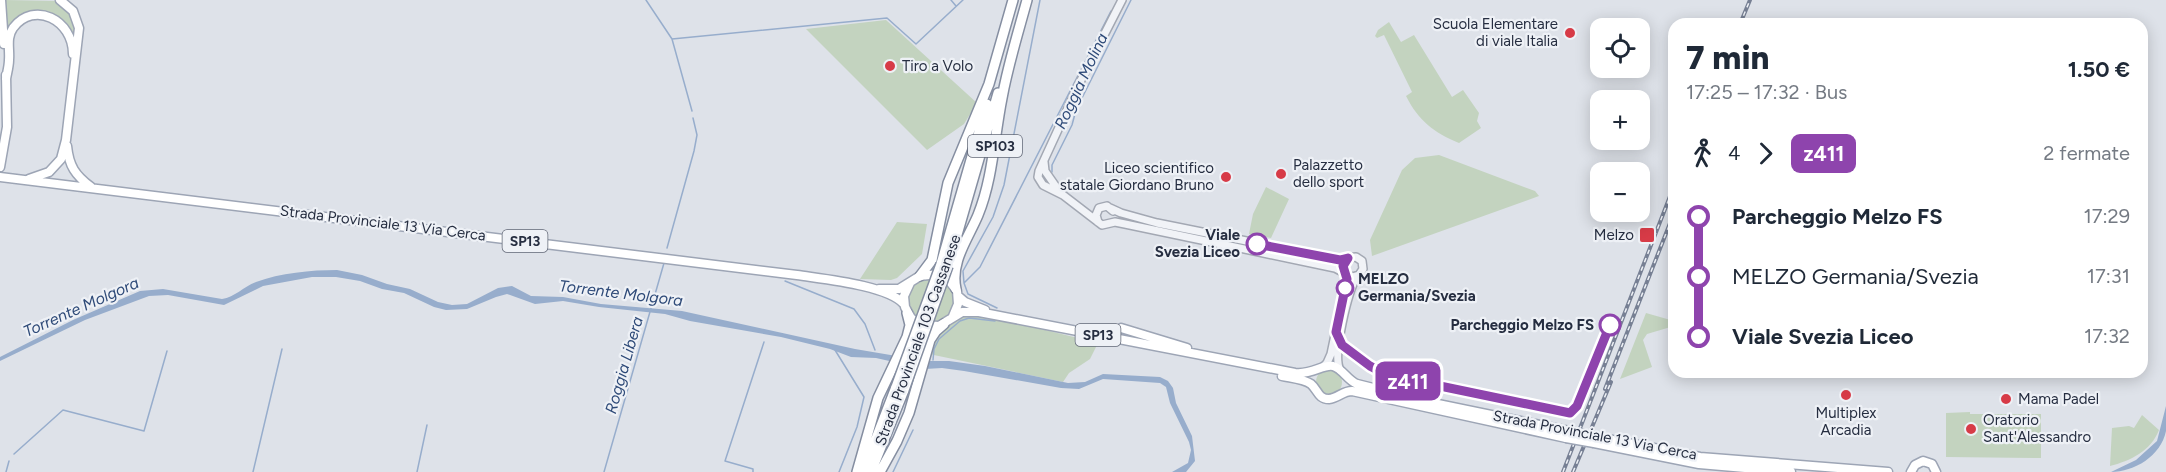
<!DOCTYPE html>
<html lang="it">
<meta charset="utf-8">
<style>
body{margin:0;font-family:Figtree,sans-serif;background:#f2f2f3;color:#1f2937;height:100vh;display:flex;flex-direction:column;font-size:22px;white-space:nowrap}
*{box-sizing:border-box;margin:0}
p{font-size:20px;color:#747a83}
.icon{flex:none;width:33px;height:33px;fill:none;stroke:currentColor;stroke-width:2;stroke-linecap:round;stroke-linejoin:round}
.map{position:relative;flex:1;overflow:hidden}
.side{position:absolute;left:1668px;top:18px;width:480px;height:360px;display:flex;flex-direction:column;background:#fff;border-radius:18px;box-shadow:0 3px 15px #0003}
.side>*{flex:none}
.badge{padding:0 12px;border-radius:9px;font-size:21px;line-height:39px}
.buttons{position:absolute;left:1590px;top:18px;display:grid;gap:12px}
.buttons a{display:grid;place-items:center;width:60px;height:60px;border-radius:12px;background:#fff;box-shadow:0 3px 15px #0003;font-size:30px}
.map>.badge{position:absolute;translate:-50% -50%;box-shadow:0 0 0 3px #fff}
.legs{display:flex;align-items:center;gap:9px;height:66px;padding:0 18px;font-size:20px}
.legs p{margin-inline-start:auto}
.summary{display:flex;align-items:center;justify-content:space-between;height:102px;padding:0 18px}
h1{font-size:33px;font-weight:800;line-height:45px}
ul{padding:0 18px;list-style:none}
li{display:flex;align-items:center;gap:21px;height:60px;font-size:22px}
li i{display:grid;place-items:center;width:9px;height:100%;margin:0 8px;background:currentColor}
li i::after{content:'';width:15px;height:15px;margin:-8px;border:4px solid;border-radius:50%;background:#fff}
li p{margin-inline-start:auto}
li:first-child i{background:linear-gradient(#0000 50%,currentColor 0)}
li:last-child i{background:linear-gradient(currentColor 50%,#0000 0)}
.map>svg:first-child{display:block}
.green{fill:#c3d3bf}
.water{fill:#97adcc}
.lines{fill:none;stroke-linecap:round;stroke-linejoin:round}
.stream{stroke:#97adcc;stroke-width:1.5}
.minor-casing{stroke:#a3a8b3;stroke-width:10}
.major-casing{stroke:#9da5b5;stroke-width:11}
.highway-casing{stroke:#858ea1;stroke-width:12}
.minor{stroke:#f1f3f7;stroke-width:7}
.major{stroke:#fff;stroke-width:8}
.highway{stroke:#fff;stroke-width:9}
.rail-casing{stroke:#778094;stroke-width:4}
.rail{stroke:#eef1f6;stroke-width:1.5;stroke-dasharray:4.5;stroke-linecap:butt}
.major-bridge-casing{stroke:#9da5b5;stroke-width:11;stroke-linecap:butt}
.highway-bridge-casing{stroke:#858ea1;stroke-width:12;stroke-linecap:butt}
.major-bridge{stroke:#fff;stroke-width:8}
.highway-bridge{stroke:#fff;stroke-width:9}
.line-1-casing{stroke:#fff;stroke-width:14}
.line-1{stroke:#8e44ad;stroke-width:9}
.poi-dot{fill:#d73b47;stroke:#eef1f6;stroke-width:2}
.stop-1-dot{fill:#fff;stroke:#8e44ad;stroke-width:3}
.labels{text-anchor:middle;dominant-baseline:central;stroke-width:4.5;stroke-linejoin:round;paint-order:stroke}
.shield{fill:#eef1f6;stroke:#626877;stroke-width:1.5}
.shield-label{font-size:14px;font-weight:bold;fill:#262e41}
.poi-label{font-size:15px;fill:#262e41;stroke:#eef1f6;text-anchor:start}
.street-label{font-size:15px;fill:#262e41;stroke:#eef1f6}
.stop-label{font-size:15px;font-weight:bold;fill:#262e41;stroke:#eef1f6;text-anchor:end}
.water-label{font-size:16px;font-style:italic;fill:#2e4a78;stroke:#eef1f6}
</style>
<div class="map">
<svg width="2166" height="472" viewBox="0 0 2166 472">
<rect width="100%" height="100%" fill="#dee2e9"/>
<path class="green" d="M5 0 59 1 74 17 76 44C70 30 57 6 37 12 27 16 16 25 7 31Z
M886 20 977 103 964 124 927 150 806 29Z
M1389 22 1401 42 1414 35 1452 97 1463 90 1479 113 1477 121 1481 128 1459 143C1434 133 1418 120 1406 96L1412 92 1384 35 1377 38 1375 36 1378 30Z
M1439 155 1535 191 1539 196 1372 256 1370 240 1402 170 1415 158Z
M1266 187 1289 199 1271 238 1249 234 1253 214Z
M897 222 927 224 922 254 897 278 891 280 860 279Z
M908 300a23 23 0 1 1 46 0a23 23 0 1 1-46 0Z
M1646 313 1674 321V326L1647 334 1643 340 1652 367 1620 379Z
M964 315 988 316 1098 343 1090 359 1069 373 1063 382 929 354C936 336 947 324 964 315Z
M1316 382a13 13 0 1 1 26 0a13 13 0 1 1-26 0Z
M1970 412V414H2041V458L1946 457V413Z
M2142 415 2159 430C2151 451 2130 461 2110 466L2112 428 2129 426 2134 428Z"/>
<path class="water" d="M337 270 362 275 387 284 410 289 438 302 452 305 467 304 498 288 512 286 531 296 563 297 601 304 682 311 855 349 926 361H949L985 366 1068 383 1085 382 1103 374 1160 377 1168 381 1173 388 1176 403 1192 436 1195 461 1186 472H1172L1188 463 1191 450 1189 442 1170 403 1166 387 1160 383 1103 379 1079 389 1061 388 964 371 942 368 925 369 876 358 851 357 830 349 781 337 690 321 665 314 599 307 563 301 535 304 507 294 496 297 467 309 446 310 434 307 404 293 382 289 360 281 336 277H312L263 286 224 305 168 295 149 296 85 320 0 361V357L73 320 140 291 163 289 222 299C235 297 243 287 256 282 280 273 311 270 337 270Z
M2166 406C2166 414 2166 423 2166 431 2161 456 2134 472 2111 472L2136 460 2157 441Z"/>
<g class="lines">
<path class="stream" d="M646 0 672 39 692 111
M951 0 956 6
M672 39 887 18 916 44 963 0
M1052 172V165L1072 125 1076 110 1131 0
M667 248 694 151 697 135 693 118
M785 281 854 309 865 324 875 350
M964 283 963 271 993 217 1004 185 1040 0
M997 308 968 294 964 283 980 267 1111 11
M835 350 864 397 857 427 839 472
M933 360 934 349 939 339 960 321 969 318 995 321
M14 454 63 410 144 431 167 351
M6 472 9 461
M253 472 282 349
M417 472 427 425
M604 472 664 263
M753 472V469L725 461 764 342
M893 472 913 430"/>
<defs>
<path id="minor" d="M1044 162 1045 171 1059 191
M1110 208 1121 213 1157 223 1336 259 1356 257 1362 261 1363 269 1359 275 1352 277 1335 268 1125 224 1115 222 1102 225 1063 195 1043 185 1038 177 1039 171 1079 84 1122 0
M1098 222 1096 215 1099 208 1107 206 1113 211
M1323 367 1327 363 1331 354 1344 292 1347 278 1343 264 1348 258
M1340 370C1332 355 1348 291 1357 276"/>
<path id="major" d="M1 0 4 44
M6 79C7 73 9 66 9 60 10 49 6 38 13 28 34 0 73 20 73 54
M67 146C69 166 75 175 91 187
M0 167 7 127 6 75
M0 177 797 275C822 279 887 285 904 304
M29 179 49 172 61 159 66 140 79 28 73 11 60 0
M910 283 904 296 905 307 911 318 921 325 939 326 962 312H979L1295 373C1312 375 1323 364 1333 366 1343 369 1347 380 1357 384L1433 403 1569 431
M879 289H899L920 276 938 274 948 279 957 291 958 304 953 316
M958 296 965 302 985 310
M1121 328 1187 348
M1282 376C1291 378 1304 379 1311 384 1318 390 1318 399 1329 399 1338 398 1343 391 1352 391L1566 438
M1597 437 1700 457 1888 472
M1594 443 1699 464 1791 472
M1911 472 1915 465 1923 461 1932 464 1936 472"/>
<path id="highway" d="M941 264 987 104
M948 266 998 93
M920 276 932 260 948 183 989 84 1013 0
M956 289C950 262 968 239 978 215 993 178 994 138 1002 98 1008 65 1018 33 1027 0
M857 472 878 398 907 337 910 325 907 313
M863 472 896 387
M871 472 904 390
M880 472 897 441 909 413 930 340 936 331 944 324"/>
</defs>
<use href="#minor" class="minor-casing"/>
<use href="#major" class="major-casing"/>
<use href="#highway" class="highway-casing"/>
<use href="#minor" class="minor"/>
<use href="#major" class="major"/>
<use href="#highway" class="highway"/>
<defs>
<path id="rail" d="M1740 24 1750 0
M1605 389 1674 213
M1563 472 1674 186
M1573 472 1611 382"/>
</defs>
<use href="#rail" class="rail-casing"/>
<use href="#rail" class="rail"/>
<defs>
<path id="major-bridge" d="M1569 431 1597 437
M1566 438 1594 443"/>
<path id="highway-bridge" d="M896 387 941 264
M904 390 948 266"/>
</defs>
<use href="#major-bridge" class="major-bridge-casing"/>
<use href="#highway-bridge" class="highway-bridge-casing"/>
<use href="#major-bridge" class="major-bridge"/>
<use href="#highway-bridge" class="highway-bridge"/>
</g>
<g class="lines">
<defs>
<path id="line-1" d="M1257 244 1340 260 1348 258 1343 266 1347 279 1336 332 1342 345 1370 366 1387 375 1570 413 1577 406 1610 325"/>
</defs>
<use href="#line-1" class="line-1-casing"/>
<use href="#line-1" class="line-1"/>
</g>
<g class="poi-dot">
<circle cx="1570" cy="33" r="6"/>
<circle cx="890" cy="66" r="6"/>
<circle cx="1281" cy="174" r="6"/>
<circle cx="1226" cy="177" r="6"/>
<rect x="1639" y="227" width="16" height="16" rx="3"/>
<circle cx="1846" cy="395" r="6"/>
<circle cx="2006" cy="399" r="6"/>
<circle cx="1971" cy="429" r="6"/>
</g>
<g class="stop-1-dot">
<circle cx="1257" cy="244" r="10"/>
<circle cx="1345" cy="288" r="8"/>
<circle cx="1610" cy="325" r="10"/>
</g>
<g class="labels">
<g class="shield">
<rect x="968" y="135" width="54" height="22" rx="4.5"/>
<rect x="502.5" y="230" width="45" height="22" rx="4.5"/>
<rect x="1075.5" y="324" width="45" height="22" rx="4.5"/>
</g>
<g class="shield-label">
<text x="995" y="146">SP103</text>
<text x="525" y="241">SP13</text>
<text x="1098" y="335">SP13</text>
</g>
<g class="poi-label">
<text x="1558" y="24" text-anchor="end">Scuola Elementare<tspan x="1558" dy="17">di viale Italia</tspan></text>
<text x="902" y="66">Tiro a Volo</text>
<text x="1293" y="165">Palazzetto<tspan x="1293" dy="17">dello sport</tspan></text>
<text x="1214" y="168" text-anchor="end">Liceo scientifico<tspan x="1214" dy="17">statale Giordano Bruno</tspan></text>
<text x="1634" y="235" text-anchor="end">Melzo</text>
<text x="2018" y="399">Mama Padel</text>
<text x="1846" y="413" text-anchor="middle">Multiplex<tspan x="1846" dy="17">Arcadia</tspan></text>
<text x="1983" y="420">Oratorio<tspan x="1983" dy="17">Sant'Alessandro</tspan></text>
</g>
<g class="street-label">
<text transform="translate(383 223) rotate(7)">Strada Provinciale 13 Via Cerca</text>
<text transform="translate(918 340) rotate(-70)">Strada Provinciale 103 Cassanese</text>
<text transform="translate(1595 435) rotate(11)">Strada Provinciale 13 Via Cerca</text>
</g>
<g class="stop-label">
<text x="1240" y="235">Viale<tspan x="1240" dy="17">Svezia Liceo</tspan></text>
<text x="1358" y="279" text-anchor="start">MELZO<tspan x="1358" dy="17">Germania/Svezia</tspan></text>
<text x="1594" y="325">Parcheggio Melzo FS</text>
</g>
<g class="water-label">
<text transform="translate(1081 81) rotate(-65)">Roggia Molina</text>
<text transform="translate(621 293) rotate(7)">Torrente Molgora</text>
<text transform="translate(81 307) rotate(-24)">Torrente Molgora</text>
<text transform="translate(624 365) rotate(-74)">Roggia Libera</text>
</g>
</g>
</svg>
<div class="buttons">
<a><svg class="icon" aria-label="locate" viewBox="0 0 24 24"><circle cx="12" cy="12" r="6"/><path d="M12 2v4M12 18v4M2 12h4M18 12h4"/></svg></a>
<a>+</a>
<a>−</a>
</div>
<b class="badge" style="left:1408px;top:381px;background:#8e44ad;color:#fff">z411</b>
<section class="side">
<div class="summary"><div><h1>7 min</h1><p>17:25 – 17:32 · Bus</p></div><b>1.50 €</b></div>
<div class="legs"><svg class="icon" aria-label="walk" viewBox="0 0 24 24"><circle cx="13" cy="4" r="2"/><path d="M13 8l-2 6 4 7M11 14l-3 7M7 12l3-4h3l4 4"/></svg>4<svg class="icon" aria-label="forward" viewBox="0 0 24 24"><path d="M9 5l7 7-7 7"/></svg><b class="badge" style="background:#8e44ad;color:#fff">z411</b><p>2 fermate</p></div>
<ul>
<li><i style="color:#8e44ad"></i><b>Parcheggio Melzo FS</b><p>17:29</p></li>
<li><i style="color:#8e44ad"></i><span>MELZO Germania/Svezia</span><p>17:31</p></li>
<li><i style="color:#8e44ad"></i><b>Viale Svezia Liceo</b><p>17:32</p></li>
</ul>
</section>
</div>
